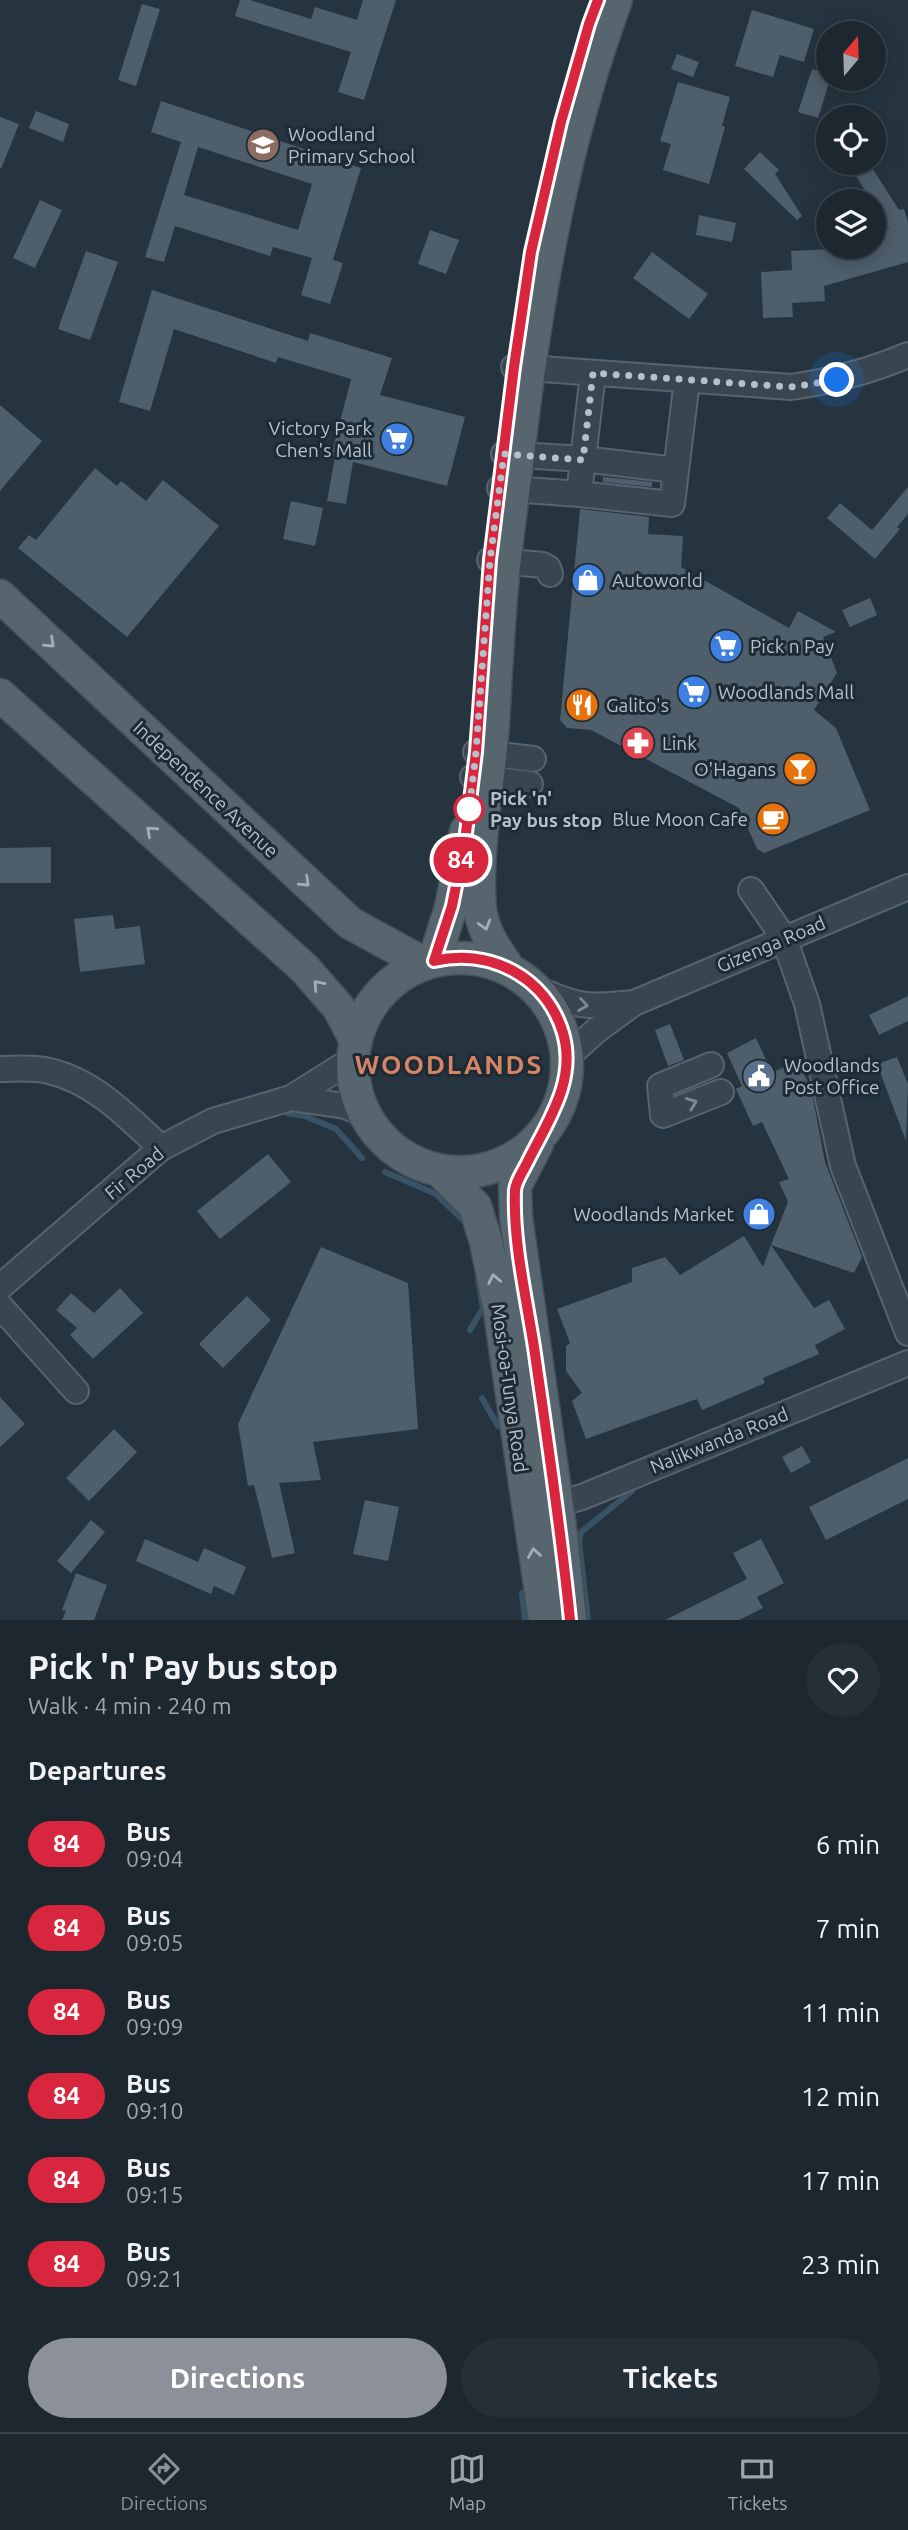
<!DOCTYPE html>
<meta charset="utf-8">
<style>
body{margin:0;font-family:Ubuntu,sans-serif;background:#252f37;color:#f1f3f6;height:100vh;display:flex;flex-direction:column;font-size:26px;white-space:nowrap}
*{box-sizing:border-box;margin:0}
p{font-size:23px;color:#a0a5aa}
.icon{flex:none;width:38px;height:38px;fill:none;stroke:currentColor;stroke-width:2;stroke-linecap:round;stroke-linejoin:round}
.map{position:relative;height:1620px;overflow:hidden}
.sheet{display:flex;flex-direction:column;background:#1c272f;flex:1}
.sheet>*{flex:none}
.badge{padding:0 14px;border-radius:23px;font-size:24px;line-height:46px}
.needle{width:46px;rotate:19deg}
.controls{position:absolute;left:816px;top:21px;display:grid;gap:14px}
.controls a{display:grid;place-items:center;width:70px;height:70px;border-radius:50%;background:#1c272f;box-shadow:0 4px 18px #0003,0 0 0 2px #3a444b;font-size:35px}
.you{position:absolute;width:35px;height:35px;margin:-18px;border:5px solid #fff;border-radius:50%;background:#1a73e8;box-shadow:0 0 0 10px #1a73e833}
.map>.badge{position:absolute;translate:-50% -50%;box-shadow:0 0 0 4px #fff}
h2{padding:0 28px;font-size:26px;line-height:63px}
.round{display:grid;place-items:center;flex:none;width:74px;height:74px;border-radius:37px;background:#252f37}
.headline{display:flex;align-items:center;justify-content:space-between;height:119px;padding:0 28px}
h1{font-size:33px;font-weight:700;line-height:52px}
.primary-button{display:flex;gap:14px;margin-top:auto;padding:14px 28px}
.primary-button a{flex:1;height:80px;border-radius:42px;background:#8c9099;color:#fff;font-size:28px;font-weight:700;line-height:80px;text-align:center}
.primary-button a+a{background:#252f37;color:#f1f3f6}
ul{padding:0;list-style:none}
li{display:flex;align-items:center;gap:21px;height:84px;padding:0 28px}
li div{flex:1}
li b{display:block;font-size:26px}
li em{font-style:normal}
li .badge{min-width:77px;font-weight:700;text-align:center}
.dock{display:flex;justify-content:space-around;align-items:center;height:98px;border-top:2px solid #3a444b;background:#1c272f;font-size:19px;color:#a0a5aa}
.dock a{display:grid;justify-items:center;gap:4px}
.dock .current{color:#8c9099}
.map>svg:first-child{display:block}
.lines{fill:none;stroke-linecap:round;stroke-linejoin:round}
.stream{stroke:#395366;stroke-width:6}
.building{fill:#4e5e6a;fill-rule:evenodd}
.minor-casing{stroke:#57636d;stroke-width:28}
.major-casing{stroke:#424f58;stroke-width:35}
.minor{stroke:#39464f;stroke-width:24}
.major{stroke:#57656f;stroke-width:32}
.oneway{stroke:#a2aeb8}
.oneway2{stroke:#7d8993}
.line-casing{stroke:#fff;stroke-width:16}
.line{stroke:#d7263d;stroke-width:10}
.walk{stroke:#b5c0ca;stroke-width:7;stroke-dasharray:0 12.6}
.stop-dot{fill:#fff;stroke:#d7263d;stroke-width:3.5}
.labels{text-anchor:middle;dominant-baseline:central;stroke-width:6;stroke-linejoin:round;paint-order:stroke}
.poi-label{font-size:19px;fill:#b5c0ca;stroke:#1e2b34;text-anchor:start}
.street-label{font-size:19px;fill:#b5c0ca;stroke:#1e2b34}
.stop-label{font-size:19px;font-weight:bold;fill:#b5c0ca;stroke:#1e2b34;text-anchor:start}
.district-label{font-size:26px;font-weight:bold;letter-spacing:2px;fill:#d58465;stroke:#1e2b34}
</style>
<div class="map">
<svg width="908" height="1620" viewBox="0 0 908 1620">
<rect width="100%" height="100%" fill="#25343f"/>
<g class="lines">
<path class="stream" d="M287 1113 305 1116 336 1129 362 1158
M385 1172 436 1194 465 1222
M470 1330 483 1308 478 1280
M482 1398 498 1426
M522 1593 525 1620
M588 1620 579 1541 581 1532 632 1491"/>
</g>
<path class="building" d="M240 0H250L311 19 315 7 357 20 363 0H396L364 100 338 92 351 52 235 16Z
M142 4 160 9 136 86 118 80Z
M752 10 814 29 804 62 780 55 773 77 735 66Z
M677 54 699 62 693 77 671 69Z
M812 69 828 74V86L818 118 798 112Z
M678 82 730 97 722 126 725 127 709 184 663 170 671 144 660 141Z
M161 101 361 168 333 260 343 263 330 304 301 295 312 258 273 247 270 256 175 226 164 262 145 257 181 142 151 132ZM198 147 312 184 298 230 184 195Z
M36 111 69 124 63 142 29 128Z
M0 117 19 124 1 169 0 168Z
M760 152 779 170 775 174 802 216 797 220 744 169Z
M848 163H869L899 210 904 209 908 222V262L824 286 825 301 792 303 793 317 763 318 761 272 792 270 791 251 873 247V233L889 229Z
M40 200 62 210 35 268 13 258Z
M699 215 736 223 732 242 696 235Z
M430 230 459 240 446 274 418 264Z
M86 251 118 262 90 340 58 329Z
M652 252 708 294 689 319 633 278Z
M152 290 308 341 310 333 392 358 380 395 465 417 447 486 353 462 346 504 327 501 335 457 331 456 351 379 278 357 276 363 174 329 150 411 119 402Z
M0 405 42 441 0 491Z
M95 468 117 486 121 481 146 501 163 480 219 526 127 637 18 548 29 535 36 540Z
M596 476 652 482V487L603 482V477Z
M908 487V514L897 527 900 529 875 559 827 518 840 503 872 530Z
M291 501 323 508 315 546 283 539Z
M580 509 649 517 648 534 683 536 681 567 789 628 798 611 836 632 823 637 837 673 814 710 836 728 870 810 764 853 757 849 739 808 591 730 567 728 560 720Z
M870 598 877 615 850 627 842 610Z
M51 847V883H0V848Z
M113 915 115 929 140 926 145 964 80 972 74 919Z
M908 996V1021L879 1035 869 1015Z
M670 1024 684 1060 668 1066 655 1030Z
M756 1038 772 1073 797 1060 811 1088 825 1162 862 1257 854 1273 771 1245 788 1202 779 1182 789 1179 762 1122 753 1126 736 1089 742 1086 727 1053Z
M897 1057 908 1084 906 1141 877 1064Z
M268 1154 291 1182 220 1239 197 1211Z
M744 1236 763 1267 771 1245 814 1308 829 1300 845 1329 815 1345 819 1354 763 1378 765 1383 702 1410 697 1399 586 1439 572 1401 582 1393 566 1371V1346L570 1343 557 1309 632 1282V1268L665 1257 680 1275Z
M321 1247 408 1283 418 1429 313 1442 321 1480 279 1483 295 1553 272 1558 254 1485 248 1486 238 1424Z
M120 1288 143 1313 93 1359 70 1335 77 1328 56 1310 71 1293 94 1313Z
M247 1296 271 1320 223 1368 199 1344Z
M0 1397 25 1424 0 1447Z
M114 1429 137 1452 89 1501 66 1478Z
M802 1446 811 1462 791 1473 782 1457Z
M908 1458V1499L826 1540 809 1507Z
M365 1500 399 1507 388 1561 353 1554Z
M91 1520 105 1532 71 1573 57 1561Z
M145 1539 198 1562 204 1548 246 1567 234 1595 214 1586 211 1594 136 1561Z
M761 1539 784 1583 757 1597 763 1608 739 1620H665L747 1579 733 1553Z
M76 1573 107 1585 94 1620H62L66 1611 62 1610Z"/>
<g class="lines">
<defs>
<path id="minor" d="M514 367 791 387C833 381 868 372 908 355
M593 373 579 494 672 504 687 380
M504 454 583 459 676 470
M500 488 579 494
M490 560 543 565 548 568 550 574
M476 752 533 759
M473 777 530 784
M751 890 784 938 807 1004 843 1166 908 1333
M535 988C578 1007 587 1008 634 1003
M568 1056 597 1030 634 1003 908 887
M711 1065 660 1086 663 1115 721 1092
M0 1069C16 1069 34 1067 49 1071 94 1081 129 1118 161 1148
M291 1098 345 1106 365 1114
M0 1287 161 1148 213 1121 291 1098 353 1059
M0 1306 76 1391
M541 1509 582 1497 908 1363"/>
<path id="major" d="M0 596 350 923 425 964
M0 695 304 968 339 1008 356 1041
M353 1065a107 107 0 1 1 214 0a107 107 0 1 1-214 0Z
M434 961 451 907 466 831
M507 966C495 949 483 931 480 909 475 854 489 781 493 724 496 675 498 625 503 576 507 536 513 495 518 455 536 301 562 146 616 0
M537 1144 515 1186 516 1217 559 1519 570 1620
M441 1172 475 1206 486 1242 499 1306 545 1620"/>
</defs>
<use href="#minor" class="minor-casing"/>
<use href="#major" class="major-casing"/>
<use href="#minor" class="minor"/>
<use href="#major" class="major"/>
</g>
<defs><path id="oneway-chevron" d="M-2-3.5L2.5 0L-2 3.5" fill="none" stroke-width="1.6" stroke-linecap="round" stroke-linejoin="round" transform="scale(1.75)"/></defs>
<g class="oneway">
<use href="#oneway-chevron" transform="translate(50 643) rotate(43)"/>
<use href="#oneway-chevron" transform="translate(151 831) rotate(-138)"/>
<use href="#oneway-chevron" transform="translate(305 882) rotate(43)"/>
<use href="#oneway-chevron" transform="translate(485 925) rotate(73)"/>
<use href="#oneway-chevron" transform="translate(318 985) rotate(-131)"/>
<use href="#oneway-chevron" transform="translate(494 1279) rotate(-101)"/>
<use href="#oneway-chevron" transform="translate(534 1553) rotate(-99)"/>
</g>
<g class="oneway2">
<use href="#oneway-chevron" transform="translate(583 1005) rotate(9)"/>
<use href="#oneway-chevron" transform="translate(692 1103) rotate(-21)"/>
</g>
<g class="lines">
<defs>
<path id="line" d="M570 1620C561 1529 547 1438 534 1347 526 1296 513 1242 515 1190 516 1180 524 1170 528 1161 548 1121 577 1080 563 1033 546 976 489 948 434 961L452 906 465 841 476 752 490 560 514 367 531 252 561 122 589 24 598 0"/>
</defs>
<use href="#line" class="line-casing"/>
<use href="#line" class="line"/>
<path class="walk" d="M469 809 468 819 476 752 490 560 504 454 583 460 593 373 791 387 837 380"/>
</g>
<defs>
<symbol id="school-disc" viewBox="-11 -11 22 22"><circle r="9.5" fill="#8d6e63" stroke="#1e2b34"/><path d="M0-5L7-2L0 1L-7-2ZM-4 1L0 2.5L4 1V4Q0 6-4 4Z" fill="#fff"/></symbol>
<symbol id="supermarket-disc" viewBox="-11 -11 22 22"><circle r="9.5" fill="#3f7fe0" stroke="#1e2b34"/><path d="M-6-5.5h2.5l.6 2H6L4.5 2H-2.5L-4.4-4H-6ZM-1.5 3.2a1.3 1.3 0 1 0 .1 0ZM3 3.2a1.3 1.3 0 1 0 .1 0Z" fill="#fff"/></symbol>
<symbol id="shop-disc" viewBox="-11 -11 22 22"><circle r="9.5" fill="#3f7fe0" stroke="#1e2b34"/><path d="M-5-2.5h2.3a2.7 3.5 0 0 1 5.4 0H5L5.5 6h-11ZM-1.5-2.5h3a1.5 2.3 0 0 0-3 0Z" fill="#fff"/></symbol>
<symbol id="restaurant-disc" viewBox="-11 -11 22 22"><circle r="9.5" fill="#e8710a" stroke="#1e2b34"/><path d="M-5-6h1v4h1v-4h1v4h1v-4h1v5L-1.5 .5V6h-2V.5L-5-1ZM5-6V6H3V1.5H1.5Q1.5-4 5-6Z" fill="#fff"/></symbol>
<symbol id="pharmacy-disc" viewBox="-11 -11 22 22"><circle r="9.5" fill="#e0444e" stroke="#1e2b34"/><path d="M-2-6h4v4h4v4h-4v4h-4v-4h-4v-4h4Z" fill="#fff"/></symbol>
<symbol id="bar-disc" viewBox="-11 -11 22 22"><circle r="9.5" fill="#e8710a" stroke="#1e2b34"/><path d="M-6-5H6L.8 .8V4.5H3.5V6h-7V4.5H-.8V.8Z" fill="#fff"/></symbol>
<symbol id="cafe-disc" viewBox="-11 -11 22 22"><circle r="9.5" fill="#e8710a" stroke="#1e2b34"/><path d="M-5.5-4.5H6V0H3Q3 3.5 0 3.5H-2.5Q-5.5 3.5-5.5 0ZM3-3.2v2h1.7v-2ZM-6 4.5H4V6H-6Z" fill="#fff"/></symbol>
<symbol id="civic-disc" viewBox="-11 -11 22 22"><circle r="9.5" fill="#5c6f8a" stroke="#1e2b34"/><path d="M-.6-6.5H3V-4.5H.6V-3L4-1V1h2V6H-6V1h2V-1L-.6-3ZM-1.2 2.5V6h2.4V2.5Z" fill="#fff"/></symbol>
</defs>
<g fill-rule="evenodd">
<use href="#school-disc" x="244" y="126" width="38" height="38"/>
<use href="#supermarket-disc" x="378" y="420" width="38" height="38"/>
<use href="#shop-disc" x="569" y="561" width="38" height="38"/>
<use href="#supermarket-disc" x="707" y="627" width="38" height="38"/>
<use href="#supermarket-disc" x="675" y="673" width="38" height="38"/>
<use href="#restaurant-disc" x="563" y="686" width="38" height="38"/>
<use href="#pharmacy-disc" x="619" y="724" width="38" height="38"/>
<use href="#bar-disc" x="781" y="750" width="38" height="38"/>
<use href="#cafe-disc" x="754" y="800" width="38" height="38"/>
<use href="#civic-disc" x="740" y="1057" width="38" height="38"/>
<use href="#shop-disc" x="740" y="1195" width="38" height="38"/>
</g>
<circle class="stop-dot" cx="469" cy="809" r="14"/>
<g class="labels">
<g class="poi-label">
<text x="288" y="134">Woodland<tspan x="288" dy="22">Primary School</tspan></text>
<text x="372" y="428" text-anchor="end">Victory Park<tspan x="372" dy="22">Chen's Mall</tspan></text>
<text x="612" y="580">Autoworld</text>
<text x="750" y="646">Pick n Pay</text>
<text x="718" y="692">Woodlands Mall</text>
<text x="606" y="705">Galito's</text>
<text x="662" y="743">Link</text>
<text x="776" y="769" text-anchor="end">O'Hagans</text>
<text x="748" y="819" text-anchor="end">Blue Moon Cafe</text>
<text x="784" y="1065">Woodlands<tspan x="784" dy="22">Post Office</tspan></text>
<text x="734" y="1214" text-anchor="end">Woodlands Market</text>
</g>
<g class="street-label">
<text transform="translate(206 789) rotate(43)">Independence Avenue</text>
<text transform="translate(771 944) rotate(-23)">Gizenga Road</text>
<text transform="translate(134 1173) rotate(-40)">Fir Road</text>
<text transform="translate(510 1388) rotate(82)">Mosi-oa-Tunya Road</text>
<text transform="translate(719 1440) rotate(-22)">Nalikwanda Road</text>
</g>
<g class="stop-label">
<text x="490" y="798">Pick 'n'<tspan x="490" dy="22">Pay bus stop</tspan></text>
</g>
<g class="district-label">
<text x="449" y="1064">WOODLANDS</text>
</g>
</g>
</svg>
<div class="controls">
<a><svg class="needle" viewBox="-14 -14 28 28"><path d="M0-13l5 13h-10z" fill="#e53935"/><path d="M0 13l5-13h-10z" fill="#a0a5aa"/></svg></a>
<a><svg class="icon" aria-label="locate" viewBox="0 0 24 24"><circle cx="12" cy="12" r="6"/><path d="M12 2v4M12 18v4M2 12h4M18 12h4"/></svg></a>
<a><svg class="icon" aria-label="layers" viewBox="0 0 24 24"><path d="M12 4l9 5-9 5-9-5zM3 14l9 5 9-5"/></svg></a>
</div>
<div class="you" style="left:837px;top:380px"></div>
<b class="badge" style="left:461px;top:860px;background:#d7263d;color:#fff">84</b>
</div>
<section class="sheet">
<div class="headline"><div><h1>Pick 'n' Pay bus stop</h1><p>Walk · 4 min · 240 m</p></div><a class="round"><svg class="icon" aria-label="heart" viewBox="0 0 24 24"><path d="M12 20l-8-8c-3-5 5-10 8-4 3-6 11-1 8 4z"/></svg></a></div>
<h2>Departures</h2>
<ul>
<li><span class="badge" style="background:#d7263d;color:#fff">84</span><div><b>Bus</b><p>09:04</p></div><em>6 min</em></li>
<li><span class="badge" style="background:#d7263d;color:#fff">84</span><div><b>Bus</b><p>09:05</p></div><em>7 min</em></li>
<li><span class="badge" style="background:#d7263d;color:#fff">84</span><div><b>Bus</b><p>09:09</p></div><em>11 min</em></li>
<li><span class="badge" style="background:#d7263d;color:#fff">84</span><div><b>Bus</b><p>09:10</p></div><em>12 min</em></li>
<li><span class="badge" style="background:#d7263d;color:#fff">84</span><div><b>Bus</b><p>09:15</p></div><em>17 min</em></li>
<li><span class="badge" style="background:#d7263d;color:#fff">84</span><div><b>Bus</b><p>09:21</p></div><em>23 min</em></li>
</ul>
<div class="primary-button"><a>Directions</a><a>Tickets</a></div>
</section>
<nav class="dock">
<a class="current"><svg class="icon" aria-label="directions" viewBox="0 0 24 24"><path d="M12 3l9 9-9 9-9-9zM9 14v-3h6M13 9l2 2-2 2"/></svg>Directions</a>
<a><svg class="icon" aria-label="map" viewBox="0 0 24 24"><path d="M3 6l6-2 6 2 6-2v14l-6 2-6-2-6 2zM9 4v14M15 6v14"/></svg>Map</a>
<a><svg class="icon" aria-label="tickets" viewBox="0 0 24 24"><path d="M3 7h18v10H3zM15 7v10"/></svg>Tickets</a>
</nav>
